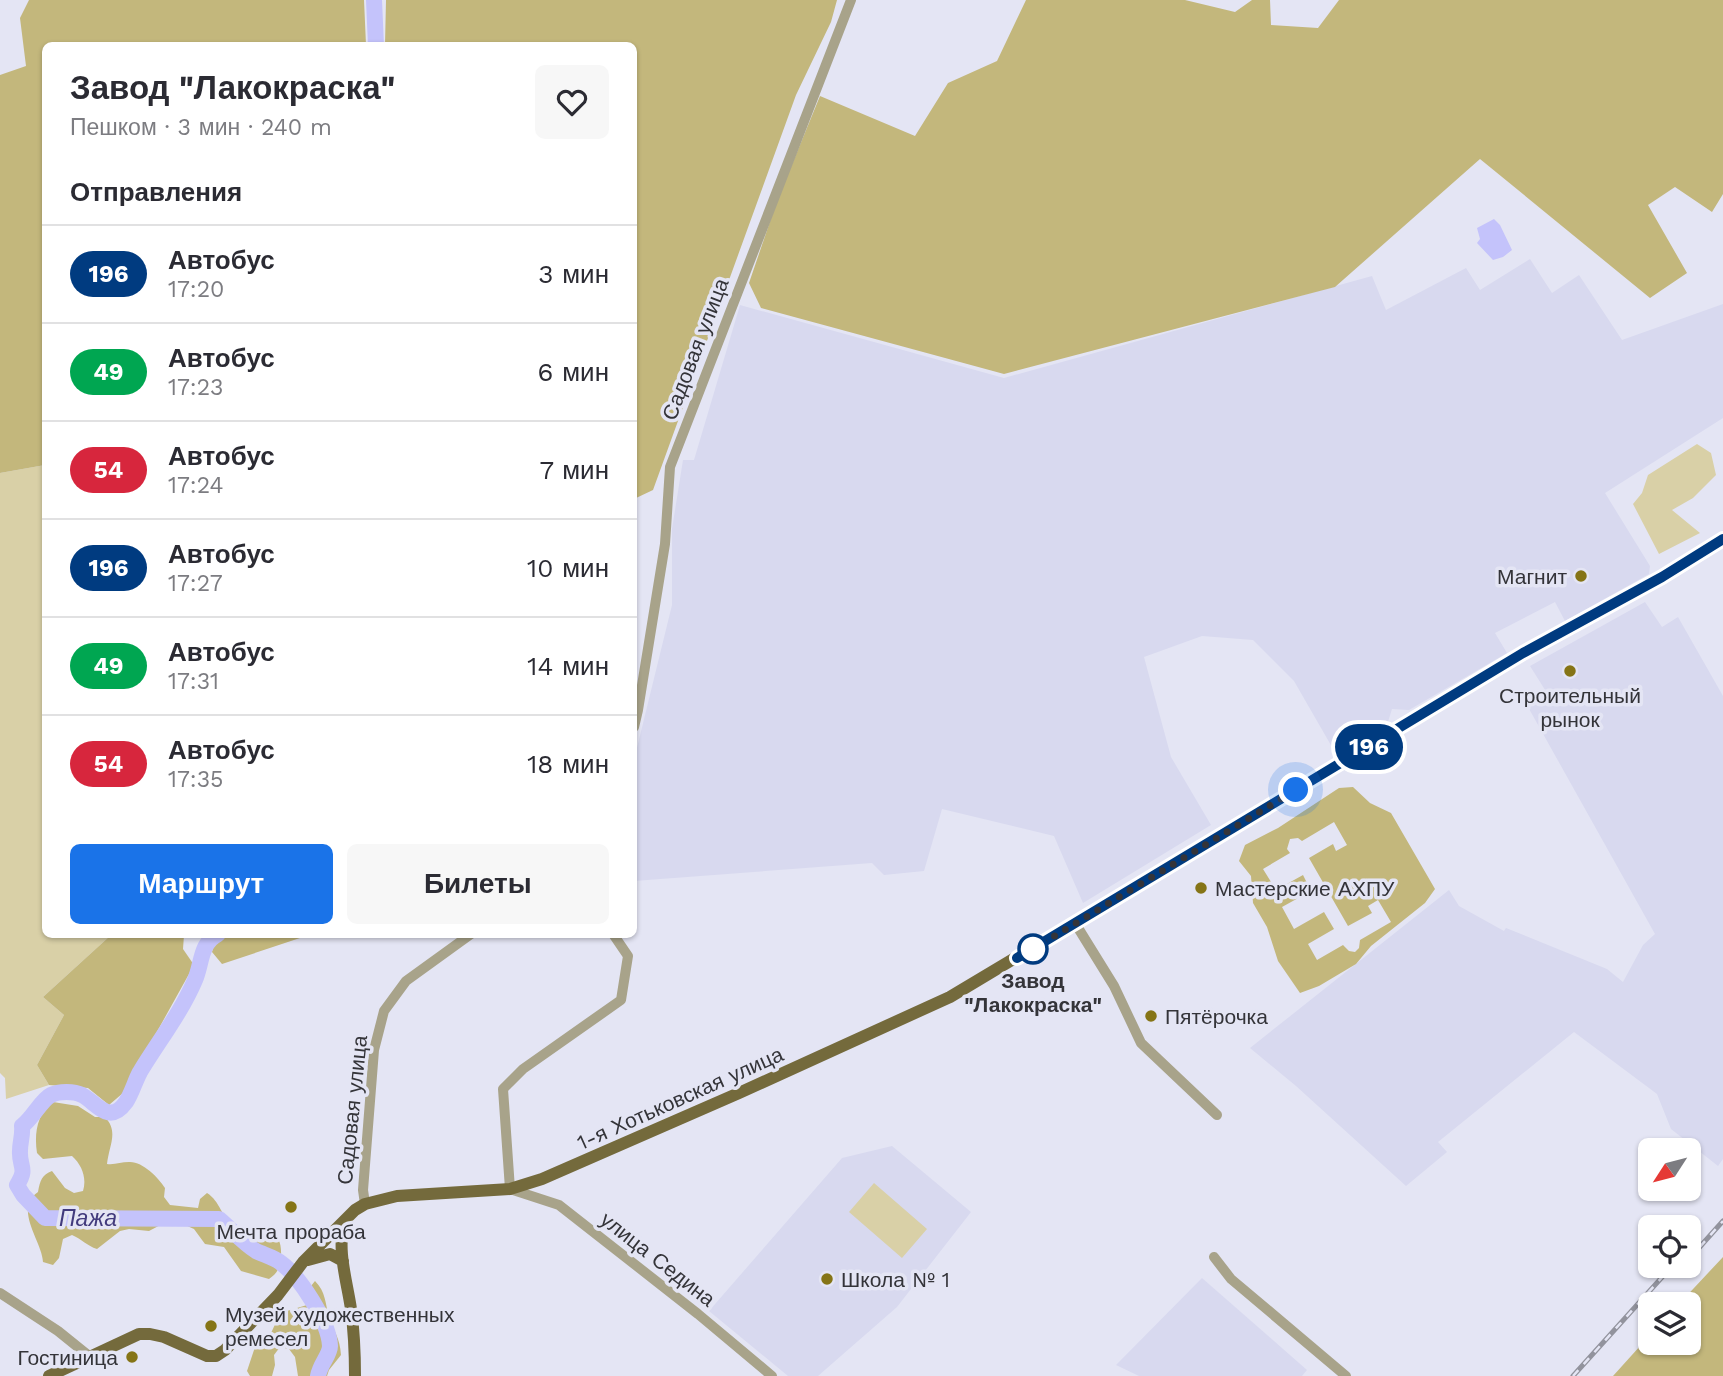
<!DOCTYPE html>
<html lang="ru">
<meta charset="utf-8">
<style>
body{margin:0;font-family:"Work Sans",sans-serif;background:#f7f7f7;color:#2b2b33;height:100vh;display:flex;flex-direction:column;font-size:26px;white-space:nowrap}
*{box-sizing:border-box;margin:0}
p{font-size:23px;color:#7c7c81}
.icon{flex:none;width:38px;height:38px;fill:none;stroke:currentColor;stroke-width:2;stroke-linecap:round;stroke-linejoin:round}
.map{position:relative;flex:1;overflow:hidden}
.details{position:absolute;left:42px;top:42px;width:595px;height:896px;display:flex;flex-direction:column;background:#fff;border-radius:10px;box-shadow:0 2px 5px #0004}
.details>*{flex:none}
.badge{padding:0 14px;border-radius:23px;font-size:24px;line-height:46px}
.needle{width:46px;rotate:234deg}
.tools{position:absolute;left:1638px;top:1138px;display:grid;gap:14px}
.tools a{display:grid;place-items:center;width:63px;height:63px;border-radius:10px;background:#fff;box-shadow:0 2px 5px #0004;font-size:35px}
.you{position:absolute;width:35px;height:35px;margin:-18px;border:5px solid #fff;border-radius:50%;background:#1a73e8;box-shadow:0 0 0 10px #1a73e833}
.map>.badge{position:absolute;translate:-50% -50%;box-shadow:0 0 0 4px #fff}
h2{padding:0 28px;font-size:26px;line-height:63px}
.round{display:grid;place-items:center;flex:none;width:74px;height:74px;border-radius:10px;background:#f7f7f7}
.summary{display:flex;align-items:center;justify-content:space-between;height:119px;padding:0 28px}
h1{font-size:33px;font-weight:700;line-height:52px}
.button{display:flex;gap:14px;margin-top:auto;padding:14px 28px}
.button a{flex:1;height:80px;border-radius:10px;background:#1a73e8;color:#fff;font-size:28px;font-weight:700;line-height:80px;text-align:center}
.button a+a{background:#f7f7f7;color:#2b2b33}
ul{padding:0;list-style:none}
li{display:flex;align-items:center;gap:21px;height:98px;padding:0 28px;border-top:2px solid #e1e1e2}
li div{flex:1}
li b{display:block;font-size:26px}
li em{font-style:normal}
li .badge{min-width:77px;font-weight:700;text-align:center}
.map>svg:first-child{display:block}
.built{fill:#d8d9ef}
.green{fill:#d9d0a7}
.forest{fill:#c3b77c;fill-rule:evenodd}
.water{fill:#c4c3fb}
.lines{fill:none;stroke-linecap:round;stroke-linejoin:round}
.river{stroke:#c4c3fb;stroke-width:16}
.minor{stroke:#a8a38a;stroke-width:10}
.major{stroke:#746a3c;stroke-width:12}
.rail-casing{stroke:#92939d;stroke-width:5}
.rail{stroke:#e4e5f4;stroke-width:2.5;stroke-dasharray:8;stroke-linecap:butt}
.line-casing{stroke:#fff;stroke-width:16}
.line{stroke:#003b80;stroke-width:10}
.walk{stroke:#343439;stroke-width:7;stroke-dasharray:0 12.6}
.poi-dot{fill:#857416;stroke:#e4e5f4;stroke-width:2.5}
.stop-dot{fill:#fff;stroke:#003b80;stroke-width:3.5}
.labels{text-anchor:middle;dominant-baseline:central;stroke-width:7;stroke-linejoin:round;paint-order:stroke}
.street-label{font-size:21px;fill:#343439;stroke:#e4e5f4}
.poi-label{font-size:21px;fill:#343439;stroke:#e4e5f4;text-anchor:start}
.stop-label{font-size:21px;font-weight:bold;fill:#343439;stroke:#e4e5f4}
.water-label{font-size:23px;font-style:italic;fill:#423b7d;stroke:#e4e5f4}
</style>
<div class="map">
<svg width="1723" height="1376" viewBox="0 0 1723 1376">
<rect width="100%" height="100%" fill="#e4e5f4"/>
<path class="built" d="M1530 259 1552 293 1579 275 1622 340 1723 304V418L1605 493 1650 566 1649 574 1565 621 1555 602 1495 633 1507 653 1409 710 1392 709 1387 725 1336 754 1294 681 1253 640 1202 636 1144 657 1171 757 1211 825 1083 903 1054 836 942 809 924 871 884 875 872 863 634 881V760L672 605V529L683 460H694L740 305 1004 378 1372 276 1386 310 1466 268 1480 290Z
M1645 602 1662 627 1678 617 1723 696V1159L1718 1166 1671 1129 1657 1094 1574 1032 1438 1142 1447 1152 1406 1186 1296 1086 1250 1048 1449 890 1459 906 1504 931 1506 928 1607 969 1623 982 1643 945 1655 934 1528 707 1547 693 1530 666Z
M892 1146 971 1212 897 1307 818 1376H788L709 1311 842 1158Z
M1202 1278 1307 1370 1302 1376H1139L1116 1365Z"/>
<path class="green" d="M1697 444 1711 453 1716 475 1693 498 1672 510 1700 533 1659 554 1633 504 1642 493 1648 475Z
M45 465 46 934 111 935 43 997 64 1015 37 1065 49 1085 6 1099 5 1078 0 1073V473Z
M874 1183 927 1229 902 1258 849 1212Z"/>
<path class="forest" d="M29 0H364L366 45 46 46 45 465 0 473V75L26 66 20 18Z
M386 0H837L831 22 796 95 653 490 634 499V46L385 45Z
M1026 0H1185L1235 12 1252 0H1270L1271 25 1318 28 1339 0H1723V194L1712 212 1675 187 1648 205 1687 273 1650 298 1480 159 1335 287 1004 374 761 308 749 283 777 201 820 96 915 136 948 83 997 61Z
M1353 787 1370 803 1391 813 1435 889 1425 903 1371 946 1356 964 1319 986 1300 993 1278 961 1267 927 1253 903 1251 876 1239 861 1245 845 1278 828 1339 788ZM1334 822 1347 845 1336 851 1333 844 1309 858 1348 926 1372 913 1368 906 1378 900 1391 922 1360 940 1359 948 1355 952 1349 951 1343 945 1317 960 1308 944 1334 929 1324 912 1294 929 1282 907 1311 891 1303 875 1276 890 1263 869 1290 853 1287 849 1290 839 1298 838 1302 841Z
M111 935H184L183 949 194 965 123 1093 109 1105 88 1088 49 1085 37 1065 64 1015 43 997Z
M217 935H309L222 964 212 952Z
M53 1102 78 1106 95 1117H105C119 1132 109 1145 107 1164 115 1165 121 1162 129 1162 142 1161 158 1177 165 1188L164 1197 170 1205 198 1208 200 1199 207 1193C220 1201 222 1218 234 1227 253 1241 283 1219 281 1256 280 1267 278 1273 269 1279L241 1271 224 1247 205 1244 194 1229 176 1221 166 1222 149 1231 129 1229 120 1231 97 1249C87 1246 82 1239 72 1235L63 1239 59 1258 53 1265 43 1262C42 1241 13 1209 38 1192 40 1180 42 1175 52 1171L65 1188 74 1193 83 1191C87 1178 82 1165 72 1156L43 1159 37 1153C34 1134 37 1113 53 1102Z
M1723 1257V1376H1613L1650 1335V1342H1689V1304H1679Z
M315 1281C326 1292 325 1303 329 1317 334 1332 340 1338 341 1355L329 1370 327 1376H298L295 1357 289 1349 280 1347 274 1355 275 1365 272 1376H250L247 1371 256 1344 271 1333 279 1316 287 1311 307 1305 311 1286Z"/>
<path class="water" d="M1494 219 1500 225 1512 250 1503 257 1493 260 1477 243 1480 239 1477 228Z"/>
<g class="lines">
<path class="river" d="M374 0 376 46
M218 934C200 943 202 964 195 980 181 1013 158 1042 140 1072 135 1081 132 1093 126 1102 109 1126 97 1103 82 1095 74 1091 59 1091 51 1095 41 1100 33 1118 22 1126 23 1135 20 1142 20 1151 19 1167 28 1168 17 1185L23 1195 45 1218 219 1219C231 1229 243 1243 256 1251 264 1255 274 1257 281 1263 300 1277 329 1322 330 1346 330 1355 320 1364 318 1376"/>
<path class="minor" d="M634 727 638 710 665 544 670 467 851 0
M1075 923 1114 986 1141 1043 1217 1115
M613 934 628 956 621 1000 523 1069 503 1089 510 1189 559 1205 698 1314 772 1376
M365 1204 363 1190 374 1050 384 1011 406 981 471 934
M1214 1257 1231 1279 1346 1376
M0 1293 58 1331 89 1356"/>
<path class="major" d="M345 1221C336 1248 347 1281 351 1309 354 1331 355 1354 355 1376
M308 1260 330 1254 343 1261
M49 1376 139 1334H150L164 1337 207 1356H216L225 1350 278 1295 303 1262 355 1210 365 1204 397 1196 510 1189 542 1179 739 1093 950 997 1523 653 1662 577 1723 539"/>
<defs>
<path id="rail" d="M1689 1259 1723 1221
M1573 1376 1673 1265"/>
</defs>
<use href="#rail" class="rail-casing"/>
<use href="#rail" class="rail"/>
</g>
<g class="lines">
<defs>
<path id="line" d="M1017 958 1523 653 1662 577 1723 539"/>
</defs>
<use href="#line" class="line-casing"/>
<use href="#line" class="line"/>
<path class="walk" d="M1033 949 1296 790"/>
</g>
<g class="poi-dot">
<circle cx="1581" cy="576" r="7"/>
<circle cx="1570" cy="671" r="7"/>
<circle cx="1201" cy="888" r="7"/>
<circle cx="1151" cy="1016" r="7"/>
<circle cx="291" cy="1207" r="7"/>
<circle cx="827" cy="1279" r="7"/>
<circle cx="211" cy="1326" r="7"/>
<circle cx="132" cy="1357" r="7"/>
</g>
<circle class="stop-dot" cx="1033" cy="949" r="14"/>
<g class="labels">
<g class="street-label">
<text transform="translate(695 349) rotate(-69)">Садовая улица</text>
<text transform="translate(680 1098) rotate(-24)">1-я Хотьковская улица</text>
<text transform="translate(352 1110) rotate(-84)">Садовая улица</text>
<text transform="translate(658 1259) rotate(38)">улица Седина</text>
</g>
<g class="poi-label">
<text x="1567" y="576" text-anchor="end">Магнит</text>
<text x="1570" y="695" text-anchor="middle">Строительный<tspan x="1570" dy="24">рынок</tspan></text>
<text x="1215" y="888">Мастерские АХПУ</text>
<text x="1165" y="1016">Пятёрочка</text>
<text x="291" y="1231" text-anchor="middle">Мечта прораба</text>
<text x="841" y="1279">Школа № 1</text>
<text x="225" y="1314">Музей художественных<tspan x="225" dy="24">ремесел</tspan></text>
<text x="118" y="1357" text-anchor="end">Гостиница</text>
</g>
<g class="stop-label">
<text x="1033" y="980">Завод<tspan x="1033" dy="24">"Лакокраска"</tspan></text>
</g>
<g class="water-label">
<text x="88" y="1218">Пажа</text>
</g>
</g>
</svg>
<div class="tools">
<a><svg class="needle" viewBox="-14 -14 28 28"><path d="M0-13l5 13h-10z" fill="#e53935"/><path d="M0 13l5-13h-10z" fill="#7c7c81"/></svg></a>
<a><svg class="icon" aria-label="locate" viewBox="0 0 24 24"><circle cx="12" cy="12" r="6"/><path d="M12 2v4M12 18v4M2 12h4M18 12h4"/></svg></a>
<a><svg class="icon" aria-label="layers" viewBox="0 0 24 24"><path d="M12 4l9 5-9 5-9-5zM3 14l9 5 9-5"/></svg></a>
</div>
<div class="you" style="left:1296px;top:790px"></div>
<b class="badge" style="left:1369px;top:747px;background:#003b80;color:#fff">196</b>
<section class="details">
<div class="summary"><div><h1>Завод &quot;Лакокраска&quot;</h1><p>Пешком · 3 мин · 240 m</p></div><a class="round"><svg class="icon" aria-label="heart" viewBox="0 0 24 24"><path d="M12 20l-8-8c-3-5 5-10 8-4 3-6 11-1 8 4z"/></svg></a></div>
<h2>Отправления</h2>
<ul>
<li><span class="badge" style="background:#003b80;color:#fff">196</span><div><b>Автобус</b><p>17:20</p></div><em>3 мин</em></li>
<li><span class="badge" style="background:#00a651;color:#fff">49</span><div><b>Автобус</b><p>17:23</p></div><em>6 мин</em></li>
<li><span class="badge" style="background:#d7263d;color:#fff">54</span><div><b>Автобус</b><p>17:24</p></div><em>7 мин</em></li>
<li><span class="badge" style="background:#003b80;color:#fff">196</span><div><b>Автобус</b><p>17:27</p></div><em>10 мин</em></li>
<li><span class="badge" style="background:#00a651;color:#fff">49</span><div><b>Автобус</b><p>17:31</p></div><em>14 мин</em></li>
<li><span class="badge" style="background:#d7263d;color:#fff">54</span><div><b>Автобус</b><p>17:35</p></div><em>18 мин</em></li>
</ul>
<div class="button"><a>Маршрут</a><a>Билеты</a></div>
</section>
</div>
